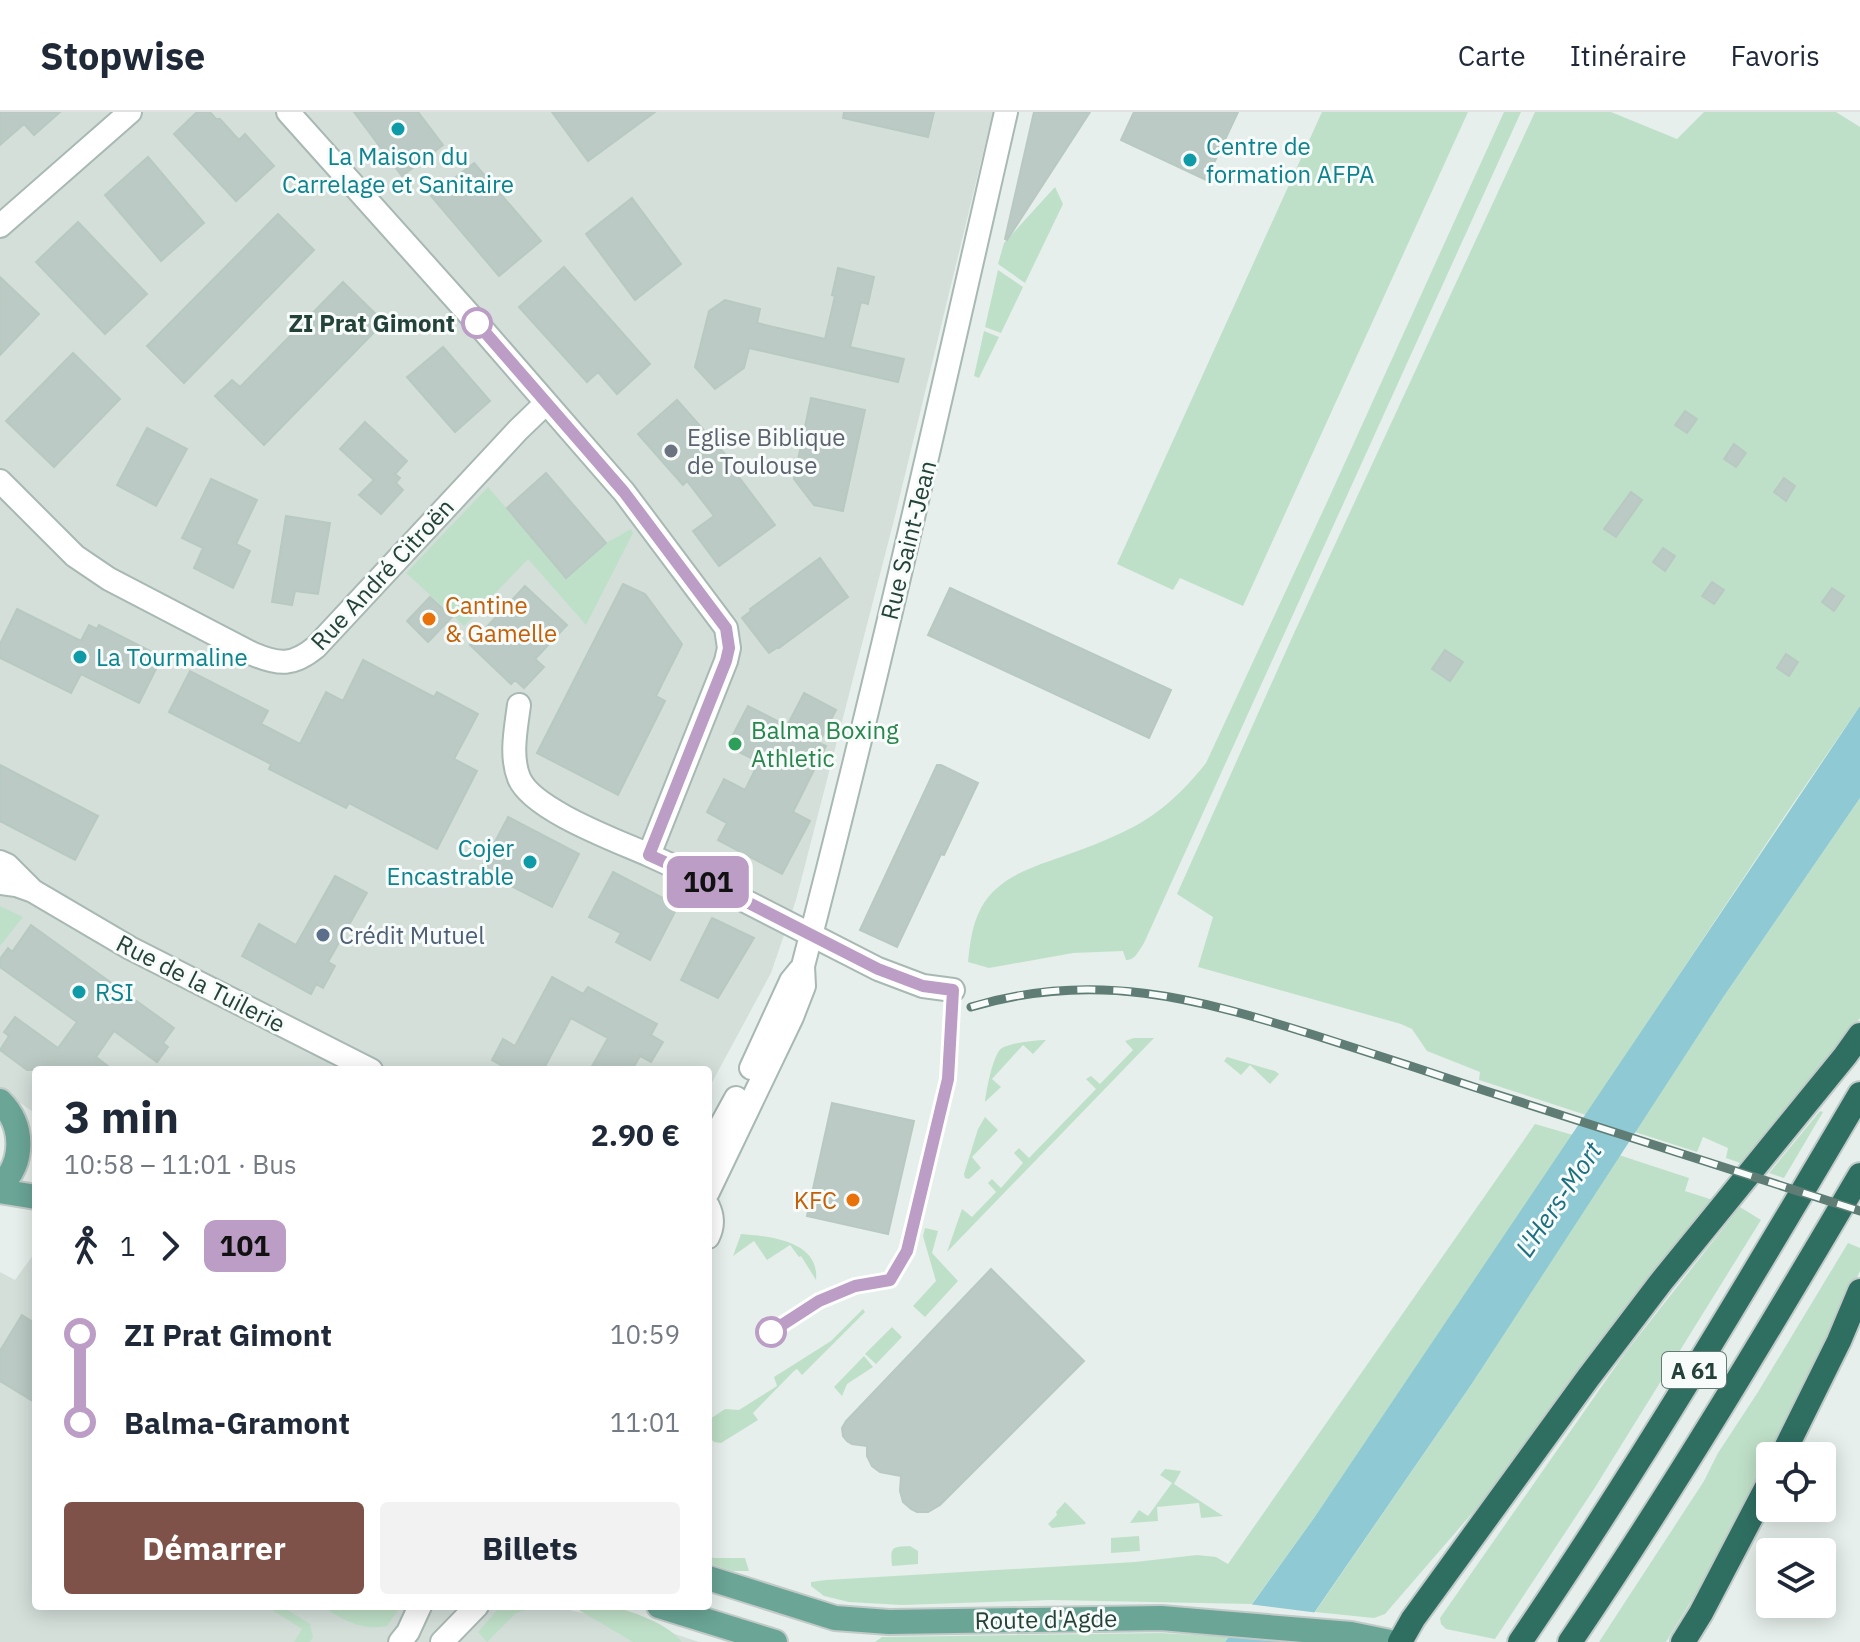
<!DOCTYPE html>
<html lang="fr">
<meta charset="utf-8">
<style>
body{margin:0;font-family:"IBM Plex Sans",sans-serif;background:#f2f2f3;color:#1f2937;height:100vh;display:flex;flex-direction:column;font-size:30px;white-space:nowrap}
*{box-sizing:border-box;margin:0}
p{font-size:26px;color:#747a83}
.icon{flex:none;width:44px;height:44px;fill:none;stroke:currentColor;stroke-width:2;stroke-linecap:round;stroke-linejoin:round}
.map{position:relative;flex:1;overflow:hidden}
.drawer{position:absolute;left:32px;top:954px;width:680px;height:544px;display:flex;flex-direction:column;background:#fff;border-radius:8px;box-shadow:0 4px 20px #0003}
.drawer>*{flex:none}
.badge{padding:0 16px;border-radius:12px;font-size:28px;line-height:52px}
.controls{position:absolute;left:1756px;top:1330px;display:grid;gap:16px}
.controls a{display:grid;place-items:center;width:80px;height:80px;border-radius:8px;background:#fff;box-shadow:0 4px 20px #0003;font-size:40px}
.map>.badge{position:absolute;translate:-50% -50%;box-shadow:0 0 0 4px #fff}
.legs{display:flex;align-items:center;gap:12px;height:88px;padding:0 32px;font-size:26px}
.legs p{margin-inline-start:auto}
.headline{display:flex;align-items:center;justify-content:space-between;height:136px;padding:0 32px}
h1{font-size:44px;font-weight:700;line-height:60px}
.action{display:flex;gap:16px;margin-top:auto;padding:16px 32px}
.action a{flex:1;height:92px;border-radius:8px;background:#7f5249;color:#fff;font-size:32px;font-weight:700;line-height:92px;text-align:center}
.action a+a{background:#f2f2f3;color:#1f2937}
ul{padding:0 32px;list-style:none}
li{display:flex;align-items:center;gap:28px;height:88px;font-size:30px}
li i{display:grid;place-items:center;width:12px;height:100%;margin:0 10px;background:currentColor}
li i::after{content:'';width:20px;height:20px;margin:-10px;border:6px solid;border-radius:50%;background:#fff}
li p{margin-inline-start:auto}
li:first-child i{background:linear-gradient(#0000 50%,currentColor 0)}
li:last-child i{background:linear-gradient(currentColor 50%,#0000 0)}
header{display:flex;align-items:center;gap:48px;box-sizing:border-box;height:112px;padding:0 40px;background:#fff;border-bottom:2px solid #e0e1e3}
header strong{font-size:38px}
nav{display:flex;gap:44px;margin-inline-start:auto;font-size:28px}
.map>svg:first-child{display:block}
.built{fill:#d4dfda}
.green{fill:#bfe0c8}
.water{fill:#8ec9d4}
.pier{fill:#e6efeb}
.building{fill:#bbcac4;stroke:#b8c9c2;stroke-width:2}
.lines{fill:none;stroke-linecap:round;stroke-linejoin:round}
.minor-casing{stroke:#a8b8b2;stroke-width:26}
.major-casing{stroke:#c2cac8;stroke-width:28}
.highway-casing{stroke:#c2cac8;stroke-width:28}
.minor{stroke:#fff;stroke-width:22}
.major{stroke:#6aa596;stroke-width:24}
.highway{stroke:#2f6f62;stroke-width:24}
.rail-casing{stroke:#5f7d75;stroke-width:9}
.rail{stroke:#f7fbf9;stroke-width:6;stroke-dasharray:18;stroke-linecap:butt}
.line-1-casing{stroke:#fff;stroke-width:18}
.line-1{stroke:#bb9dc6;stroke-width:12}
.culture-dot{fill:#0f9aa8;stroke:#f7fbf9;stroke-width:3}
.stop-1-dot{fill:#fff;stroke:#bb9dc6;stroke-width:4}
.worship-dot{fill:#6b7280;stroke:#f7fbf9;stroke-width:3}
.food-dot{fill:#e8710a;stroke:#f7fbf9;stroke-width:3}
.leisure-dot{fill:#2e9e5b;stroke:#f7fbf9;stroke-width:3}
.service-dot{fill:#5c6f8a;stroke:#f7fbf9;stroke-width:3}
.labels{text-anchor:middle;dominant-baseline:central;stroke-width:6;stroke-linejoin:round;paint-order:stroke}
.shield{fill:#f7fbf9;stroke:#637a73;stroke-width:2}
.shield-label{font-size:22px;font-weight:bold;fill:#24423a}
.culture-label{font-size:24px;fill:#0d838f;stroke:#f7fbf9;text-anchor:start}
.stop-label{font-size:24px;font-weight:bold;fill:#24423a;stroke:#f7fbf9;text-anchor:end}
.worship-label{font-size:24px;fill:#5b616d;stroke:#f7fbf9;text-anchor:start}
.street-label{font-size:24px;fill:#24423a;stroke:#f7fbf9}
.food-label{font-size:24px;fill:#c56008;stroke:#f7fbf9;text-anchor:start}
.leisure-label{font-size:24px;fill:#27864d;stroke:#f7fbf9;text-anchor:start}
.service-label{font-size:24px;fill:#4e5e75;stroke:#f7fbf9;text-anchor:start}
.water-label{font-size:26px;font-style:italic;fill:#1c6f80;stroke:#f7fbf9}
</style>
<header>
<strong>Stopwise</strong>
<nav><a>Carte</a><a>Itinéraire</a><a>Favoris</a></nav>
</header>
<div class="map">
<svg width="1860" height="1530" viewBox="0 0 1860 1530">
<rect width="100%" height="100%" fill="#e6efeb"/>
<path class="built" d="M0 0H993L895 404 796 788 771 861 708 978V958H36V1002L9 983 0 981Z
M36 1139V1494H550L663 1518 699 1530H0V1160L15 1168Z"/>
<path class="green" d="M1322 0H1468L1243 494 1180 466 1173 478 1117 452Z
M1504 0H1521L1144 831C1139 838 1135 849 1126 848L1123 839 1073 841 989 856 968 850C970 831 972 813 981 796 999 763 1037 754 1069 742 1087 736 1104 729 1121 721 1158 704 1181 682 1206 651L1328 388Z
M1535 0H1611L1677 27 1704 0H1836L1860 15V594L1790 696 1586 1003 1479 968 1480 960 1427 939 1412 917 1401 912 1198 855 1213 805 1177 782 1295 519Z
M1055 75 1063 92 1025 171 998 152 1004 131Z
M998 158 1023 175 1001 221 985 215Z
M984 219 999 225 979 266 974 264Z
M488 375 566 465 606 431 631 417 633 421 586 513 528 447 464 514 406 461Z
M1860 686V906L1830 948 1746 1053 1726 1046 1728 1036 1703 1025 1697 1040 1635 1020 1722 887Z
M0 794 23 805 0 834Z
M1134 926H1154L947 1140 962 1097 972 1105 996 1080 988 1071 992 1067 1001 1076 1023 1051 1014 1041 1019 1036 1029 1046 1096 977 1086 967 1091 964 1100 972 1133 938 1125 929Z
M1046 928 1033 942 1023 933 992 967 1001 975 985 990C986 980 993 941 1002 936 1011 931 1035 928 1046 928Z
M1227 945 1275 959 1279 962 1270 972 1250 953 1241 963 1224 949Z
M1820 999 1823 1000 1784 1066 1769 1061Z
M985 1005 998 1018 972 1045 981 1056 969 1067 965 1066 964 1062 978 1017Z
M1535 1012 1573 1023 1314 1406 1252 1492 1050 1488 902 1493 849 1490 824 1484 811 1474V1470L826 1468 1135 1450 1197 1443 1216 1445 1228 1452Z
M1619 1043 1689 1066 1685 1079 1716 1089 1642 1176 1605 1223 1500 1369 1385 1502 1374 1506 1315 1500 1471 1273Z
M1740 1095 1761 1108 1594 1377 1495 1527 1446 1517 1441 1512 1440 1506 1625 1241Z
M925 1116 938 1119 932 1141 958 1169 925 1205 913 1194 936 1169 923 1124Z
M741 1122C769 1124 820 1129 816 1168L801 1144 799 1145 790 1133 767 1148 754 1129 733 1144Z
M1848 1131 1860 1136V1159L1775 1344H1770V1354L1768 1359 1733 1421 1666 1530H1599L1704 1369 1718 1341 1758 1280Z
M863 1197 865 1200 802 1263 797 1257 794 1259 753 1301 758 1308 721 1331 714 1330 708 1324V1310L710 1307 725 1297 739 1298 777 1274 774 1265 831 1229Z
M892 1215 902 1225 876 1252 865 1242Z
M864 1244 873 1255 847 1272 842 1284 834 1275Z
M1165 1357 1181 1359 1174 1372 1223 1404 1201 1406 1199 1391 1157 1395 1158 1409 1130 1411 1139 1398 1148 1404 1172 1371 1160 1363Z
M1065 1390 1085 1410 1086 1412 1052 1416 1048 1412 1057 1403 1056 1400Z
M1139 1424 1140 1439 1111 1441V1426Z
M910 1434 918 1439V1452L892 1454C890 1434 892 1435 910 1434Z
M708 1444 714 1446H745L749 1459H732L708 1451Z
M266 1494H281L310 1512 313 1525 310 1530H294L302 1517Z
M321 1494H401L387 1514C359 1519 345 1508 321 1494Z
M501 1494H542L516 1501 487 1530 478 1520Z
M572 1494C584 1494 598 1492 610 1494 632 1499 669 1512 682 1530H633Z
M1161 1521 1228 1525 1225 1530H875L882 1525Z"/>
<path class="water" d="M1860 594V686L1722 887 1471 1273 1294 1530H1225L1314 1406Z"/>
<path class="pier" d="M1248 1492 1319 1501 1299 1530 1224 1524Z"/>
<path class="building" d="M0 0H60L34 23 24 12 0 33Z
M197 0H210L216 7H220L239 28 245 22 274 54 236 89 174 22Z
M354 0H418L443 33 402 64Z
M552 0H655L588 49Z
M844 0H934L928 25 843 6Z
M1034 0H1090L1007 128 1005 127Z
M1134 0H1238L1206 68 1121 28Z
M148 45 204 111 161 149 105 83Z
M474 51 541 129 499 164 431 84Z
M632 86 681 152 635 188 586 122Z
M278 102 314 138 184 271 147 234Z
M78 110 147 182 105 222 36 150Z
M564 155 650 252 617 282 598 260 587 270 519 195Z
M838 156 874 165 868 192 861 190 850 235 904 247 898 270 749 236 744 256 715 277 695 255 709 199 725 188 760 197 757 211 825 227 835 184 832 183Z
M0 165 39 202 0 243Z
M343 170 384 210 264 333 215 284 232 268 240 275Z
M443 235 490 289 455 320 407 265Z
M73 241 120 287 54 355 6 309Z
M811 286 865 298 843 399 814 393 794 367Z
M677 288 725 342 723 344 775 413 719 454 693 419 714 404 687 369 683 373 638 322Z
M1685 299 1697 307 1687 321 1675 313Z
M365 310 407 349 395 362 400 366 396 371 403 378 381 402 359 383 374 368 340 337Z
M147 316 187 337 156 394 117 373Z
M1734 332 1746 341 1736 355 1724 347Z
M546 361 606 431 566 466 507 396Z
M1784 366 1795 374 1786 389 1774 380Z
M211 367 257 388 236 432 250 439 233 476 194 456 203 436 182 426Z
M1631 380 1642 388 1616 425 1604 417Z
M286 404 330 411 318 482 295 479 292 493 272 490Z
M1663 436 1675 444 1665 459 1653 450Z
M820 446 848 485 779 536 778 535 769 541 742 506 751 499 750 497Z
M1712 470 1724 478 1714 492 1702 484Z
M623 472 645 482 682 532 656 584 665 589 618 683 537 641Z
M525 474 567 513 535 547 544 555 524 576 515 568 511 572 470 533Z
M950 476 1171 578 1149 626 928 523Z
M1832 476 1844 484 1834 499 1822 490Z
M430 485 452 505 428 530 407 509Z
M17 497 81 529 89 513 97 517 99 513 162 545 139 591 81 562 71 581 0 546V532Z
M1445 538 1463 550 1450 569 1432 557Z
M1786 542 1798 550 1789 564 1777 556Z
M363 548 434 585 437 580 478 602 454 647 477 659 437 737 349 691 346 696 269 657 271 652 169 600 190 559 268 599 261 612 300 632 326 580 343 589Z
M804 581 836 598 819 631 826 634 793 700 810 709 782 762 718 728 727 711 707 700 724 667 745 678 759 650 727 634 748 594 787 614Z
M0 653 98 704 75 748 0 709Z
M937 653H941L978 671 944 743 941 742 897 835 860 818Z
M508 705 579 742 552 795 480 758Z
M613 760 678 794 650 848 616 830 621 821 589 805Z
M335 764 367 781 328 850 335 854 323 876 316 872 311 882 242 844 259 812 296 833Z
M712 806 754 826 718 886 681 868Z
M31 813 174 916 163 931 168 935 157 950 114 919 96 945 113 958H27L0 938 9 924 4 920 15 905 58 936 77 910 0 855V847L8 836 12 840Z
M552 865 583 882 588 875 657 912 651 923 663 930 651 950 640 944 632 958H590L608 926 571 906 543 958H510L492 948 503 927 515 934Z
M832 991 914 1009 888 1122 807 1104Z
M991 1157 1084 1249 940 1393 928 1400H917L911 1397 903 1390 900 1379 901 1364 880 1360 872 1354 867 1344V1334L852 1332 847 1329 843 1324 842 1316 846 1309Z
M22 1203 36 1212V1291L0 1269V1239Z"/>
<g class="lines">
<defs>
<path id="minor" d="M288 0 477 211 624 380 726 516 729 536 726 549 649 743 708 770 878 857 923 874 953 878
M0 114 130 0
M0 369 75 444 109 467 253 542C279 553 293 554 316 535L518 318 546 291
M519 593C516 616 510 644 519 666 532 698 618 729 649 743
M0 750 7 753 32 778
M0 771 16 773 33 779 130 836 371 958
M751 956 791 869 800 858
M708 1037 736 986
M708 1080 792 905 804 874 803 854C877 571 941 285 1006 0
M708 1094C713 1104 713 1115 708 1125
M400 1530 408 1520 420 1494
M442 1530 477 1494"/>
<path id="major" d="M0 989C24 1013 25 1050 0 1074
M0 1079 36 1085
M708 1466 835 1506 889 1510 1161 1506 1351 1522 1390 1530
M659 1494 775 1530"/>
<path id="highway" d="M1782 1344 1839 1229 1860 1179
M1400 1530 1413 1507 1588 1266 1661 1170 1845 944 1860 923
M1520 1530C1641 1352 1751 1167 1860 982
M1570 1530C1673 1378 1767 1221 1860 1063
M1683 1530 1701 1501 1770 1369"/>
</defs>
<use href="#minor" class="minor-casing"/>
<use href="#major" class="major-casing"/>
<use href="#highway" class="highway-casing"/>
<use href="#minor" class="minor"/>
<use href="#major" class="major"/>
<use href="#highway" class="highway"/>
<defs>
<path id="rail" d="M971 895C1094 858 1196 886 1314 923 1371 941 1429 960 1486 979 1611 1019 1735 1059 1860 1099"/>
</defs>
<use href="#rail" class="rail-casing"/>
<use href="#rail" class="rail"/>
</g>
<g class="lines">
<defs>
<path id="line-1" d="M477 211 624 380 726 516 729 536 726 549 649 743 708 770 878 857 923 874 953 878 948 967 907 1139 890 1168 855 1174 819 1189 771 1220"/>
</defs>
<use href="#line-1" class="line-1-casing"/>
<use href="#line-1" class="line-1"/>
</g>
<g class="culture-dot">
<circle cx="398" cy="17" r="8"/>
<circle cx="1190" cy="48" r="8"/>
<circle cx="80" cy="545" r="8"/>
<circle cx="530" cy="750" r="8"/>
<circle cx="79" cy="880" r="8"/>
</g>
<g class="stop-1-dot">
<circle cx="477" cy="211" r="14"/>
<circle cx="771" cy="1220" r="14"/>
</g>
<circle class="worship-dot" cx="671" cy="339" r="8"/>
<g class="food-dot">
<circle cx="429" cy="507" r="8"/>
<circle cx="853" cy="1088" r="8"/>
</g>
<circle class="leisure-dot" cx="735" cy="632" r="8"/>
<circle class="service-dot" cx="323" cy="823" r="8"/>
<g class="labels">
<rect class="shield" x="1662" y="1240" width="64" height="36" rx="6"/>
<g class="shield-label">
<text x="1694" y="1258">A 61</text>
</g>
<g class="culture-label">
<text x="1206" y="34">Centre de<tspan x="1206" dy="28">formation AFPA</tspan></text>
<text x="398" y="44" text-anchor="middle">La Maison du<tspan x="398" dy="28">Carrelage et Sanitaire</tspan></text>
<text x="96" y="545">La Tourmaline</text>
<text x="514" y="736" text-anchor="end">Cojer<tspan x="514" dy="28">Encastrable</tspan></text>
<text x="95" y="880">RSI</text>
</g>
<g class="stop-label">
<text x="455" y="211">ZI Prat Gimont</text>
</g>
<g class="worship-label">
<text x="687" y="325">Eglise Biblique<tspan x="687" dy="28">de Toulouse</tspan></text>
</g>
<g class="street-label">
<text transform="translate(908 428) rotate(-76)">Rue Saint-Jean</text>
<text transform="translate(382 462) rotate(-47)">Rue André Citroën</text>
<text transform="translate(201 871) rotate(27)">Rue de la Tuilerie</text>
<text transform="translate(1046 1507) rotate(-1)">Route d'Agde</text>
</g>
<g class="food-label">
<text x="445" y="493">Cantine<tspan x="445" dy="28">&amp; Gamelle</tspan></text>
<text x="837" y="1088" text-anchor="end">KFC</text>
</g>
<g class="leisure-label">
<text x="751" y="618">Balma Boxing<tspan x="751" dy="28">Athletic</tspan></text>
</g>
<g class="service-label">
<text x="339" y="823">Crédit Mutuel</text>
</g>
<g class="water-label">
<text transform="translate(1558 1087) rotate(-56)">L'Hers-Mort</text>
</g>
</g>
</svg>
<div class="controls">
<a><svg class="icon" aria-label="locate" viewBox="0 0 24 24"><circle cx="12" cy="12" r="6"/><path d="M12 2v4M12 18v4M2 12h4M18 12h4"/></svg></a>
<a><svg class="icon" aria-label="layers" viewBox="0 0 24 24"><path d="M12 4l9 5-9 5-9-5zM3 14l9 5 9-5"/></svg></a>
</div>
<b class="badge" style="left:708px;top:770px;background:#bb9dc6;color:#111">101</b>
<section class="drawer">
<div class="headline"><div><h1>3 min</h1><p>10:58 – 11:01 · Bus</p></div><b>2.90 €</b></div>
<div class="legs"><svg class="icon" aria-label="walk" viewBox="0 0 24 24"><circle cx="13" cy="4" r="2"/><path d="M13 8l-2 6 4 7M11 14l-3 7M7 12l3-4h3l4 4"/></svg>1<svg class="icon" aria-label="forward" viewBox="0 0 24 24"><path d="M9 5l7 7-7 7"/></svg><b class="badge" style="background:#bb9dc6;color:#111">101</b></div>
<ul>
<li><i style="color:#bb9dc6"></i><b>ZI Prat Gimont</b><p>10:59</p></li>
<li><i style="color:#bb9dc6"></i><b>Balma-Gramont</b><p>11:01</p></li>
</ul>
<div class="action"><a>Démarrer</a><a>Billets</a></div>
</section>
</div>
